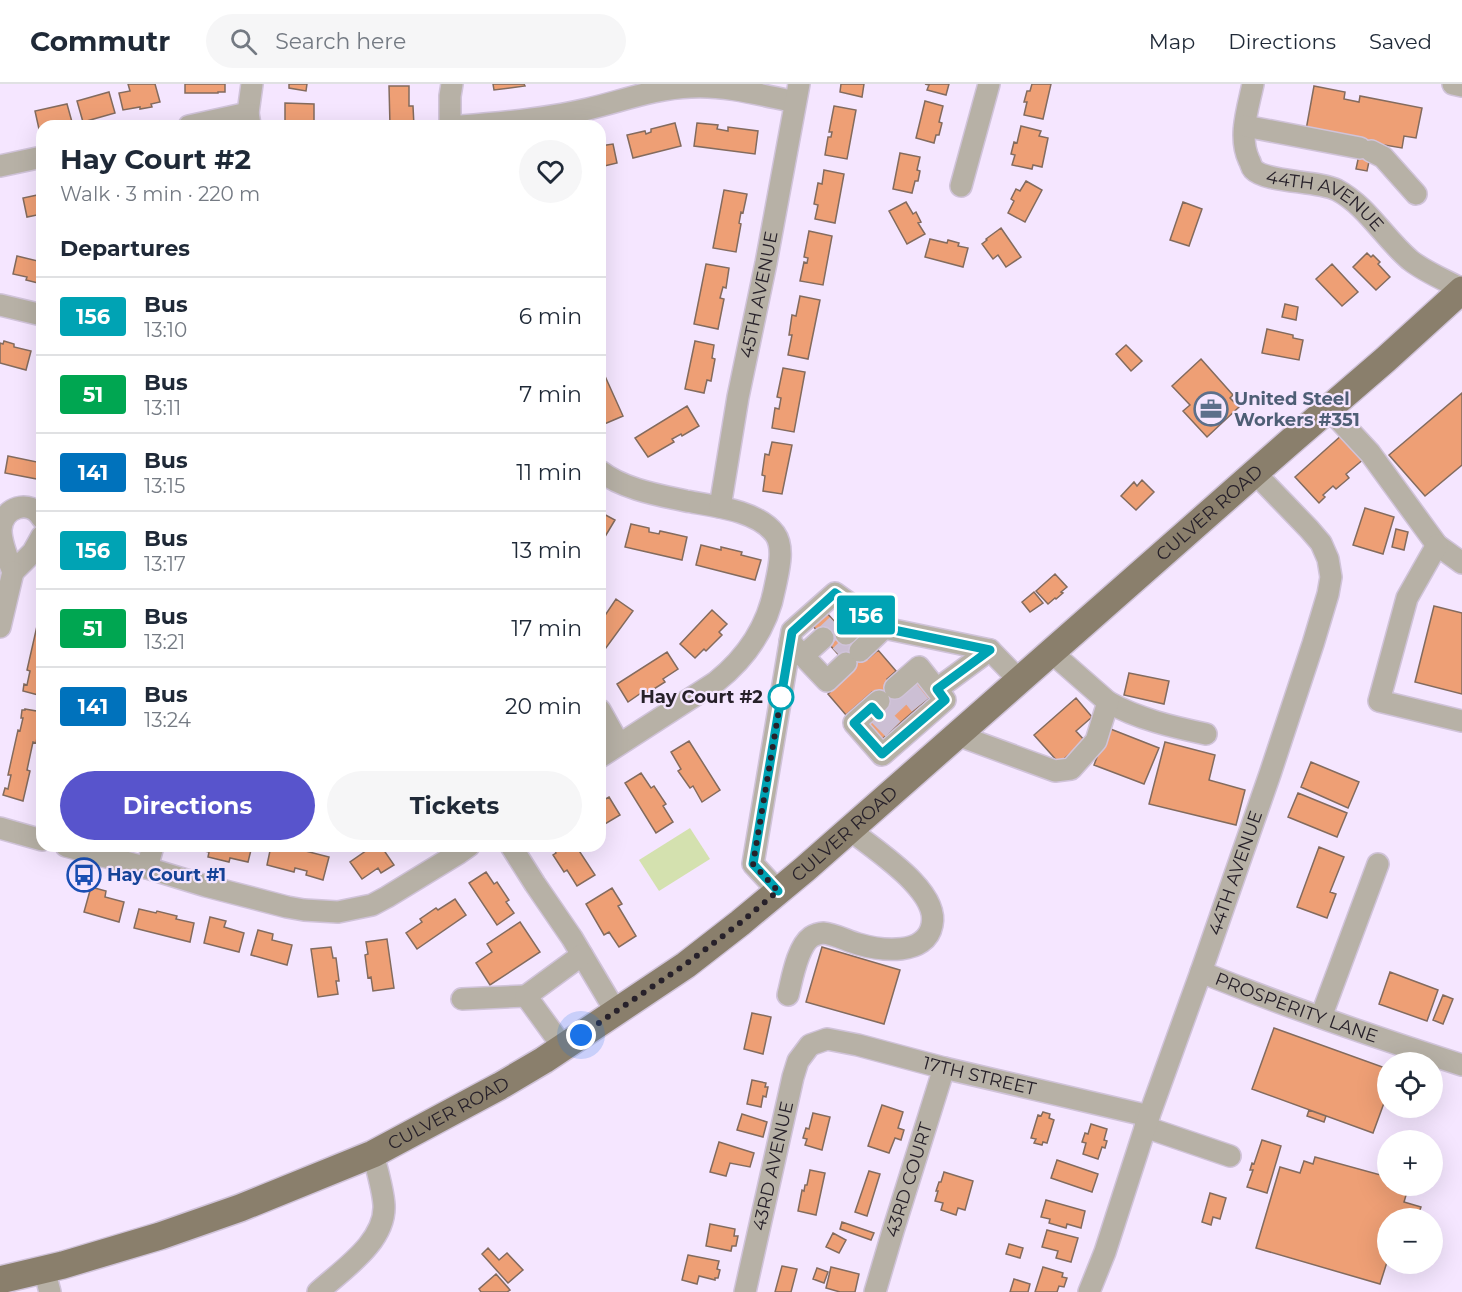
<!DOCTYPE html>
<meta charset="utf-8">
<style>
body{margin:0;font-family:Montserrat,sans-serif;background:#f6f6f7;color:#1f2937;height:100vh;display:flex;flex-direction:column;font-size:22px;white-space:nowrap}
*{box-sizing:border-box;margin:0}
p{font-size:20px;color:#747a83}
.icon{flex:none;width:33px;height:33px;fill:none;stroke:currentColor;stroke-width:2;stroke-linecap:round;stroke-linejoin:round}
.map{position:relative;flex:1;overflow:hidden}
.sheet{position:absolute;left:36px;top:36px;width:570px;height:732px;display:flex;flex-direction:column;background:#fff;border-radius:18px;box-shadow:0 6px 24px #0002}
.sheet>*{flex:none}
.badge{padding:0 12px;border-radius:4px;font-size:21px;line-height:39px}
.tools{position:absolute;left:1377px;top:968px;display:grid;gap:12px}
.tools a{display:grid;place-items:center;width:66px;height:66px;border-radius:50%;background:#fff;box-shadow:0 6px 24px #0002;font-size:30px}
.you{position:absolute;width:30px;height:30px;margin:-15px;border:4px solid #fff;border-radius:50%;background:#1a73e8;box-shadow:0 0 0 9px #1a73e833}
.map>.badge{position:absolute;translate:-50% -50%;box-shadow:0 0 0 3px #fff}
h2{padding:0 24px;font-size:22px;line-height:54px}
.round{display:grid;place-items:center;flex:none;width:63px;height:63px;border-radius:32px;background:#f6f6f7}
.overview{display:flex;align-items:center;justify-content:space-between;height:102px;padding:0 24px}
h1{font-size:28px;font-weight:700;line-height:45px}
.action{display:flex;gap:12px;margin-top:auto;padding:12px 24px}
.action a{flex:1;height:69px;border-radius:36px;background:#5854cc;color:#fff;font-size:24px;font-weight:700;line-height:69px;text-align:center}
.action a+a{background:#f6f6f7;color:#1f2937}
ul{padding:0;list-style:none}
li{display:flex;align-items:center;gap:18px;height:78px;padding:0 24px;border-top:2px solid #e0e1e3}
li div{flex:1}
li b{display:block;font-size:22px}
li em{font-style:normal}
li .badge{min-width:66px;font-weight:700;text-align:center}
header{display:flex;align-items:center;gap:36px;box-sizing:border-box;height:84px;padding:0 30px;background:#fff;border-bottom:2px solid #e0e1e3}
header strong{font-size:28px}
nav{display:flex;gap:33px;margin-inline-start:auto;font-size:21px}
.search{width:420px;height:54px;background:#f6f6f7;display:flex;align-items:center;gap:15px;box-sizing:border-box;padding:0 21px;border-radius:33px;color:#747a83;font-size:22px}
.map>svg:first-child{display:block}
.pitch{fill:#d4e1af}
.building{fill:#ee9f75;stroke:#836b5e;stroke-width:1.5}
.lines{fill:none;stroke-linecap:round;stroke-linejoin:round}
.minor-tunnel{stroke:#ccbfd4;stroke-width:21;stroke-dasharray:21 10;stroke-linecap:butt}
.minor-casing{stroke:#d0c3d9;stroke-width:24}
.major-casing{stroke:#d0c3d9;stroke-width:30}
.minor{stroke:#b7b1a6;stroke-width:21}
.major{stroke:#8a7f6c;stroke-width:27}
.line-casing{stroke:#fff;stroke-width:14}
.line{stroke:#00a3b4;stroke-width:9}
.walk{stroke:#27212a;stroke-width:6;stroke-dasharray:0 10.8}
.stop-dot{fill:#fff;stroke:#00a3b4;stroke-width:3}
.labels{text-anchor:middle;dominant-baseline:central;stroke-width:4.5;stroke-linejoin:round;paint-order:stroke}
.street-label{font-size:18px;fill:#27212a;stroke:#f5e6ff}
.service-label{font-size:18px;font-weight:bold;fill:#4e5e75;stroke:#f5e6ff;text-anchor:start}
.stop-label{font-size:18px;font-weight:bold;fill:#27212a;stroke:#f5e6ff;text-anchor:end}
.transit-label{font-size:18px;font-weight:bold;fill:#164399;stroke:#f5e6ff;text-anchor:start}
</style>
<header>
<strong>Commutr</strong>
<div class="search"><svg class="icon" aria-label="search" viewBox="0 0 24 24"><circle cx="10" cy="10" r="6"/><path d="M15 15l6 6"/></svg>Search here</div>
<nav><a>Map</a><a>Directions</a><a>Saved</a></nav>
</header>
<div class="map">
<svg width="1462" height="1208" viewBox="0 0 1462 1208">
<rect width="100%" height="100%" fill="#f5e6ff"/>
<path class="pitch" d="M690 744 710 775 659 807 639 776Z"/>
<path class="building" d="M128 0H155L160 18 151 20 152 23 140 25V23L123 26 119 9 130 7Z
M185 0H225V8H218V9H185Z
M289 0H307L306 7 289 4Z
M493 0H524L525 2 494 6Z
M841 0H864L862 13 840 8Z
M925 0H949L946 11 927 6 929 1Z
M1032 0H1051L1043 35 1024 31 1027 18H1024L1027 7H1030Z
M389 2H409V22H413L414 42H390Z
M1314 2 1345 8 1344 15 1359 18 1360 12 1422 24 1416 54 1404 52 1402 64 1373 59 1367 87 1356 85 1362 57 1306 46Z
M109 8 115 29 83 38 77 17Z
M925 17 943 22 939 38 942 39 939 51H936L934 59 916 54Z
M285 19 314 20V38L302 37 301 42H285Z
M67 20 72 38 54 42H42V45H39L35 27Z
M834 22 856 26 847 75 825 71 828 53H831L832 48H829Z
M675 39 681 62 633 74 627 51 645 47 646 50 651 48V45Z
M697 39 718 41 717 45 728 47V43L758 47 755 70 694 62Z
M1021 42 1041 47 1039 52 1048 54 1042 83 1033 81 1032 85 1012 81 1015 71 1011 70 1014 58 1017 59Z
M613 60 617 79 600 83V62Z
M900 69 920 73 917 86 920 87 918 97H915L912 109 893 105Z
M824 86 844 90 835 139 815 135 818 121 814 120 818 99 822 100Z
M1026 97 1042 106 1025 138 1008 129 1014 117 1011 115 1016 105 1020 107Z
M724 106 747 110 743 129 741 128 739 139 741 140 736 168 713 164Z
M42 110V130L27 133 23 114Z
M906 118 913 130 916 128 921 138 918 139 925 150 907 160 889 127Z
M1183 118 1202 125 1189 162 1170 156Z
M1001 144 1021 173 1006 183 998 171 993 175 982 160 987 156 986 155Z
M809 147 832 152 823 201 800 197 804 178 807 179 808 174 804 173Z
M930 155 947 159 948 156 959 159 958 162 968 164 963 183 925 173Z
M1367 169 1371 173 1373 171 1380 178 1378 180 1390 193 1376 206 1353 183Z
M17 172 42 178V200L26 196 27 193 13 190Z
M706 180 729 184 726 204 723 203 720 214 724 215 718 245 694 240Z
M1332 180 1358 208 1342 222 1316 195Z
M800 212 820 216 808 275 788 271 792 251H789L792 231 796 232Z
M1285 220 1298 223 1296 236 1282 233Z
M1267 245 1293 251V254L1303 256 1299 276 1262 269Z
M4 257 14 260V263L31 267 26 286 0 279V259L3 260Z
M695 257 714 261 712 274 715 275 711 297 707 296 704 309 685 305Z
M1126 261 1142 277 1131 287 1116 270Z
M1201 275 1233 311 1230 314 1239 323 1207 353 1183 327 1190 321 1172 302Z
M600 281 623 332 602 341 600 336Z
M783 284 805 288 794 348 772 344 775 324 779 325 781 314 777 313Z
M1462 309V381L1425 412 1389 371Z
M687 322 699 342 682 352 681 350 672 355 674 358 648 373 635 354Z
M1343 350 1365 374 1346 390 1349 394 1336 405 1333 402 1323 411 1325 413 1319 419 1295 393Z
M772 358 792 361 782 410 763 407 765 392 762 391 765 370 769 371Z
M8 372 42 379V396L5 389Z
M1142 396 1154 408 1136 426 1121 412 1134 398 1137 402Z
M1365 424 1394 433 1383 470 1353 461Z
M600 428 615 436 603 456 600 455Z
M631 440 649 444V448L659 450 660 447 687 453 682 476 625 463Z
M1396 445 1408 448 1404 466 1392 463Z
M701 461 721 466V463L742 468 741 471 761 476 755 496 696 481Z
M1055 490 1067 503 1061 508 1063 509 1056 515 1055 514 1048 520 1036 507Z
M1034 508 1043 519 1030 528 1022 518Z
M616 515 633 527 600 572V532L603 528 606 530Z
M1434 522 1462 529V610L1415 598Z
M712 526 727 540 719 548 722 551 706 567 704 565 695 574 680 560Z
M826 528 868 575 878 566 896 587 887 595 896 606 919 596 932 611 881 656 868 641 882 620 872 608 846 631 828 610 853 587 812 541Z
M42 531V612L23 607 24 600 27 601 30 587 27 586 37 542H40Z
M667 568 678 585 663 595 665 598 646 610 644 607 628 618 617 600Z
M1129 589 1169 597 1164 620 1124 611Z
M1076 614 1092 633 1076 647 1085 657 1059 679 1034 651Z
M25 625 42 628V630L36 659 33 658 27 686 30 687 23 717 3 711 5 704 8 705 11 691H8L18 646 20 647 23 634H21L22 626H25Z
M1108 644 1159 664 1144 700 1094 681Z
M689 657 720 706 702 718 693 702 690 704 678 687 681 685 671 668Z
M1165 658 1215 671 1209 696 1245 706 1236 741 1149 720Z
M1311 678 1359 698 1348 724 1301 703Z
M641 689 651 704 654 702 666 720 663 722 673 738 656 749 625 699Z
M1298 709 1347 729 1337 753 1288 733Z
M609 713 620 731 600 743V718Z
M190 762H252L248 778 230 774 229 778 208 773 209 768 190 764Z
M271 762H286L329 773 323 796 306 791 307 787 295 784 294 788 267 781Z
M373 762H381L394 781 381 789 378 784 362 795 350 778Z
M552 762H576L595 791 577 802 567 786 564 788 553 771 556 769Z
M1319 763 1344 773 1330 808 1336 810 1327 834 1297 823Z
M486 788 494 800 497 798 509 816 506 818 514 829 497 841 469 799Z
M91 803 106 807 105 813 124 818 119 838 84 828Z
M612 804 622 820 618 822 636 852 619 863 609 848 604 851 586 820Z
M455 815 466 831 417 865 406 849 422 838 420 835 436 824 438 826Z
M139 825 156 829 157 827 177 832 176 835 194 839 190 858 134 844Z
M210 833 226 837 224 843 244 849 239 868 204 859Z
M520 838 540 868 490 901 476 879 492 868 487 860Z
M258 846 273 850 272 856 292 861 287 881 251 871Z
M387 855 394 904 373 907 371 893 368 894 365 871 368 870 366 858Z
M331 863 333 874H336L339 897H336L338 910 318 913 311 865Z
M822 863 900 886 884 940 806 918Z
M1390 888 1438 906 1427 937 1379 920Z
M1443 911 1453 915 1443 940 1433 936Z
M752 929 771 933 763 970 744 965Z
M1274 944 1388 985V1008L1373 1049 1252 1005Z
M752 996 766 999 765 1003H768L766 1013 763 1012 761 1023 747 1020Z
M882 1021 903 1028 898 1044 904 1046 901 1056 895 1054 889 1069 868 1062Z
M1309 1026 1326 1032 1324 1038 1307 1032Z
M1043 1028 1050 1030 1049 1034 1054 1036 1047 1059 1043 1058 1042 1061 1034 1059 1036 1055 1031 1054 1038 1031 1041 1032Z
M813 1029 830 1033 822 1066 805 1061 807 1055 803 1054 806 1044 809 1045Z
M742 1030 767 1038 763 1053 737 1046Z
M1091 1040 1107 1045 1104 1056 1107 1057 1105 1064 1102 1063 1098 1075 1083 1070 1086 1059 1082 1058 1085 1049 1088 1050Z
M1262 1056 1281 1062 1267 1109 1247 1103 1253 1086H1250L1252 1079 1254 1080Z
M719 1058 754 1069 750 1083 730 1079 726 1092 710 1088Z
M1315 1073 1388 1093V1101H1409L1404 1118 1421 1123 1417 1134H1388V1175L1380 1200 1256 1164 1280 1083 1300 1089 1304 1077 1313 1080Z
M1057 1076 1098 1090 1092 1108 1051 1094Z
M810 1086 825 1089 816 1131 798 1127 802 1106 804 1107 805 1101H807Z
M869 1087 880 1090 867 1132 855 1128Z
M944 1088 973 1097 965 1126 958 1124 956 1131 941 1126 943 1119 935 1117 938 1107H936L939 1098H941Z
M1210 1109 1226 1114 1220 1135 1213 1133 1211 1141 1202 1138Z
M1046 1116 1085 1127 1081 1144 1067 1140 1066 1144 1049 1139 1050 1135 1041 1133Z
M842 1138 874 1149 871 1156 840 1145Z
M710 1140 735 1145 734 1152H738L736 1162H732L731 1167 706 1162Z
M1047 1146 1078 1154 1071 1178 1056 1174 1058 1167 1042 1163Z
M833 1149 846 1156 839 1169 826 1163Z
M1009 1160 1023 1164 1020 1174 1006 1170Z
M488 1164 499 1176 507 1169 523 1186 508 1199 482 1170Z
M688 1171 719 1177 717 1185 720 1186 718 1194H715V1196L699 1192 697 1200 682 1196Z
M782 1182 797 1185 791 1208H775Z
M831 1183 859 1190 855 1208H840L826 1204Z
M1043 1183 1063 1189 1062 1193 1067 1194 1064 1203 1059 1202 1057 1208H1035Z
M817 1184 828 1188 824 1199 813 1195Z
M496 1190 510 1206 507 1208H481L479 1205Z
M1014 1195 1030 1200 1028 1208H1010Z"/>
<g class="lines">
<path class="minor-tunnel" d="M823 554 837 541
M840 572 853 559
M908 606 920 621
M887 610 908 632
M879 631 893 645"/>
<defs>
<g id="minor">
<path id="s1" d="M1253 0C1248 24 1238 53 1249 76 1251 79 1251 83 1253 85 1266 99 1317 96 1337 106 1367 122 1384 154 1410 176 1425 188 1445 196 1462 205"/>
<path d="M1453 0 1462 2"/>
<path d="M250 41 248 29 252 0"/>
<path d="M189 42 248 29"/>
<path d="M450 42V12L452 0"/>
<path d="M461 42C503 39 547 35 588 25 622 17 656 4 691 3 726 1 761 11 795 18"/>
<path d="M1245 42 1360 64"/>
<path d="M1371 67 1383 73 1416 110"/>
<path d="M0 82 42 73"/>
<path d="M961 102 989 0"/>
<path d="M0 221 42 231"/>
<path d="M1329 325 1370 369 1437 461 1462 479"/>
<path d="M600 387C623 405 658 411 686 417 713 422 757 426 775 450 785 464 778 488 775 503 768 542 746 574 716 598L600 673"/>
<path id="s2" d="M720 423 738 313 766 179 799 0"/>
<path d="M42 434C30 414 2 423 1 446 1 460 8 475 13 488L33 468 42 452"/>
<path d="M1437 461 1407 514 1379 617 1462 637"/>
<path d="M0 543 13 488"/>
<path d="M846 550 866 531"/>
<path d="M790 558 827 597 846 579"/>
<path d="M860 567 884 544"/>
<path d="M803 572 823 554"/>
<path d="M937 605 990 566"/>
<path d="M879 617 854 639 882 671 945 616 919 583 895 604"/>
<path d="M1108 618C1138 635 1173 643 1206 650"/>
<path d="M600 626 619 660"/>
<path d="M957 651 1055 687 1071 685 1096 657 1108 618 1051 568"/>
<path d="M0 744 42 756"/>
<path d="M66 762 147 784 206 802 287 823 304 826 338 828 372 821 387 813 459 769 469 762"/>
<path d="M511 762 535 800 572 854 616 928"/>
<path d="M147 784 153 762"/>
<path d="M778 807 753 780 792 547 835 509 884 544 990 566 1019 596"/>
<path id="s3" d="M1201 888C1287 923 1374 953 1462 981"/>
<path d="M788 911C792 896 797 863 811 853 814 851 820 849 823 849 835 850 847 857 858 860 882 867 926 872 932 841 940 806 873 765 849 745"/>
<path d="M462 915 526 912"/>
<path d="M1321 933 1378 780"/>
<path d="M563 963 526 912 582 871"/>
<path d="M1145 1043 1230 1072"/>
<path d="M44 1185 50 1208"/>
<path d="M318 1208C342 1186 386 1158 384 1121 383 1105 377 1086 373 1070"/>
<path id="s4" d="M745 1208 793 993 798 977 810 961 827 955 858 961 944 984 1149 1032"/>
<path id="s5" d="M875 1208 893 1147 944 984"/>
<path id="s6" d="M1089 1208 1105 1168 1149 1032 1201 888 1270 690 1313 560 1328 510 1331 493 1328 475 1321 459 1309 445 1255 389"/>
</g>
<g id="major">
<path id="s7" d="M0 1196 63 1181 160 1152 240 1124 373 1070 500 1002 544 976 686 881 740 839 805 785 1290 358 1385 276 1462 206"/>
</g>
</defs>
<use href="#minor" class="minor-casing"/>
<use href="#major" class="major-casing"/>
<use href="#minor" class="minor"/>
<use href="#major" class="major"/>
</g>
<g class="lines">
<defs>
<path id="line" d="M778 807 753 780 792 548 835 509 884 544 990 566 937 605 945 616 882 670 854 639 872 623 879 631"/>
</defs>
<use href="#line" class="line-casing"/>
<use href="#line" class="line"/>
<path class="walk" d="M581 951 686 880 740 839 778 807 753 780 783 602 781 613"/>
</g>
<defs>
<symbol id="office-ring" viewBox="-11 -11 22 22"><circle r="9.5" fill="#f5e6ff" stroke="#5c6f8a" stroke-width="1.5"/><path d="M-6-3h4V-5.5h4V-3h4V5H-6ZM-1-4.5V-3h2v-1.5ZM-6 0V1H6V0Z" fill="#5c6f8a"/></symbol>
<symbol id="bus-ring" viewBox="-11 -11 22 22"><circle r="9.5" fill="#f5e6ff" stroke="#1a4fb4" stroke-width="1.5"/><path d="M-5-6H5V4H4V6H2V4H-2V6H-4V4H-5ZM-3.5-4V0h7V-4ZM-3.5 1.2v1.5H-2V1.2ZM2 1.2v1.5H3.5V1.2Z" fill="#1a4fb4"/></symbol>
</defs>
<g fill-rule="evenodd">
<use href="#office-ring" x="1192" y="306" width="38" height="38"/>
<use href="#bus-ring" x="65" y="772" width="38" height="38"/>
</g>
<circle class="stop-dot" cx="781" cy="613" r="12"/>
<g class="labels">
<g class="street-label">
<text stroke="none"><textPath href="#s1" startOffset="168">44TH AVENUE</textPath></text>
<text stroke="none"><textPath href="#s2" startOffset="216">45TH AVENUE</textPath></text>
<text stroke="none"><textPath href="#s7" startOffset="1452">CULVER ROAD</textPath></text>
<text stroke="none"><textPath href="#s7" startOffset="966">CULVER ROAD</textPath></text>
<text stroke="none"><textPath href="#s6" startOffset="444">44TH AVENUE</textPath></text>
<text stroke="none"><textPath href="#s3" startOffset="102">PROSPERITY LANE</textPath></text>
<text stroke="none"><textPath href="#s4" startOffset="432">17TH STREET</textPath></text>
<text stroke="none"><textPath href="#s7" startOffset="480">CULVER ROAD</textPath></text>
<text stroke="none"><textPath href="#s4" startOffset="129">43RD AVENUE</textPath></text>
<text stroke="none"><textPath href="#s5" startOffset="117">43RD COURT</textPath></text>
</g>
<g class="service-label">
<text x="1234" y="315">United Steel<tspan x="1234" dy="21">Workers #351</tspan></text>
</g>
<g class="stop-label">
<text x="763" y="613">Hay Court #2</text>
</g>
<g class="transit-label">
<text x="107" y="791">Hay Court #1</text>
</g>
</g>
</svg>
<div class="tools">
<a><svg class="icon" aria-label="locate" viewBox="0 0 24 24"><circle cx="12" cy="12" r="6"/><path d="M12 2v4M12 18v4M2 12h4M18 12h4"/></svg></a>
<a>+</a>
<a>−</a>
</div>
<div class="you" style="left:581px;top:951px"></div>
<b class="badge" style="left:866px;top:531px;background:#00a3b4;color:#fff">156</b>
<section class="sheet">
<div class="overview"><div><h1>Hay Court #2</h1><p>Walk · 3 min · 220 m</p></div><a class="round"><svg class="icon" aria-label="heart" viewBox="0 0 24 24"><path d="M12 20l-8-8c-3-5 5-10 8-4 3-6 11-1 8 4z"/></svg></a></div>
<h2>Departures</h2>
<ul>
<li><span class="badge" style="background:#00a3b4;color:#fff">156</span><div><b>Bus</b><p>13:10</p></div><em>6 min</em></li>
<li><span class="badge" style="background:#00a651;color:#fff">51</span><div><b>Bus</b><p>13:11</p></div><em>7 min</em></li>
<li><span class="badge" style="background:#0072bc;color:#fff">141</span><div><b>Bus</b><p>13:15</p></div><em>11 min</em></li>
<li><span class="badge" style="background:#00a3b4;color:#fff">156</span><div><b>Bus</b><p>13:17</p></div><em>13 min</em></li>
<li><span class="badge" style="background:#00a651;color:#fff">51</span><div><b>Bus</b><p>13:21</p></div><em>17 min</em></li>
<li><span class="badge" style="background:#0072bc;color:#fff">141</span><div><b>Bus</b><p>13:24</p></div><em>20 min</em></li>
</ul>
<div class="action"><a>Directions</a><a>Tickets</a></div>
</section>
</div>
